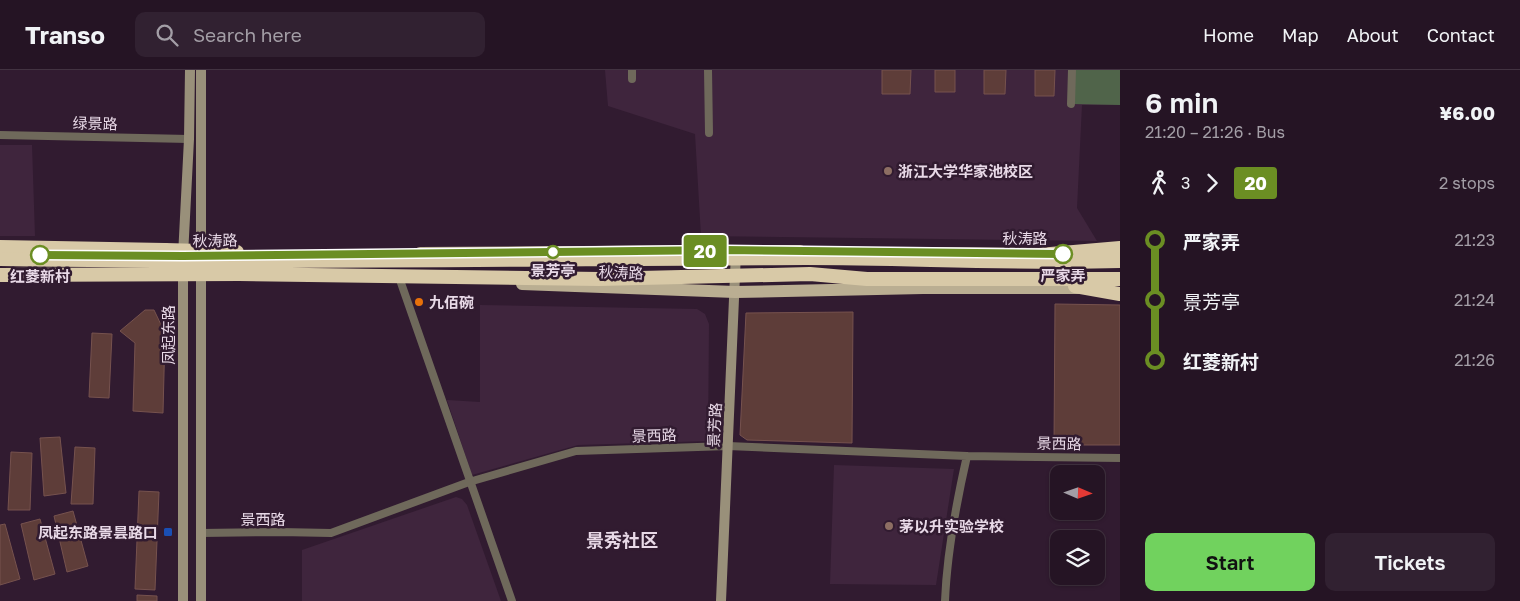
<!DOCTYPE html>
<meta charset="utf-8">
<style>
body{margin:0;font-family:"Golos Text","Noto Sans SC",sans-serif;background:#312131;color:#f1f3f6;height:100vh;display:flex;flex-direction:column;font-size:19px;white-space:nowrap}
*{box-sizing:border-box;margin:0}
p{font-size:16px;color:#a39ea6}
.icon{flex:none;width:28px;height:28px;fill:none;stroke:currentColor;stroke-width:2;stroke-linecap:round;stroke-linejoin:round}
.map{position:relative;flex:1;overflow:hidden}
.sheet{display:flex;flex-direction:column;background:#251424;width:400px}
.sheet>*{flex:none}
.badge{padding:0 10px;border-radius:4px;font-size:18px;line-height:32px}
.needle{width:32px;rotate:92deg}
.buttons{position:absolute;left:1050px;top:395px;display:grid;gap:10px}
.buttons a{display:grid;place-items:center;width:55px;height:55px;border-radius:10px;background:#251424;box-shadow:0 1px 4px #0004,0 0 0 1px #423341;font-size:25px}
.map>.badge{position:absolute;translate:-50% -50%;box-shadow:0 0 0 2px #fff}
.legs{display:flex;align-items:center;gap:8px;height:55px;padding:0 25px;font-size:16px}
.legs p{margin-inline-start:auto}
.summary{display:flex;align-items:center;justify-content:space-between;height:85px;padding:0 25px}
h1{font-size:28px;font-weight:600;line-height:38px}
.button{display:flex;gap:10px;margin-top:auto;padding:10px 25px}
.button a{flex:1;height:58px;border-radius:10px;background:#71d25e;color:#111;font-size:20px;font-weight:600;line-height:58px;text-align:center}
.button a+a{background:#312131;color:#f1f3f6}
ul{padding:0 25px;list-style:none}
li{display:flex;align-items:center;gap:18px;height:60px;font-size:19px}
li i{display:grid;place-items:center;width:8px;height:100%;margin:0 6px;background:currentColor}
li i::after{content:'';width:12px;height:12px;margin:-6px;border:4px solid;border-radius:50%;background:#251424}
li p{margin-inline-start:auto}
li:first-child i{background:linear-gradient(#0000 50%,currentColor 0)}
li:last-child i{background:linear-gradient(currentColor 50%,#0000 0)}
header{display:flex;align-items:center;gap:30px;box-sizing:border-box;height:70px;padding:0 25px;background:#251424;border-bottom:1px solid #423341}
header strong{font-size:24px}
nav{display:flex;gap:28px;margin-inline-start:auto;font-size:18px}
.search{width:350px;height:45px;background:#312131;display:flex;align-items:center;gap:12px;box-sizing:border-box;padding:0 18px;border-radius:10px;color:#a39ea6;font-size:19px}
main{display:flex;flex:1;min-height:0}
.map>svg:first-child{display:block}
.built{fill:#3f253d}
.forest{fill:#50644a}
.building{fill:#5e3d39;stroke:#76524e}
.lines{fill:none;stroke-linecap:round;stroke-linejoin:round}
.street{stroke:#6f695b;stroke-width:8}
.secondary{stroke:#99907a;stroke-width:10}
.primary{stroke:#baae92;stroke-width:12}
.highway{stroke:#d8c9a7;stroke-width:14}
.highway-bridge{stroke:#d8c9a7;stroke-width:14}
.line-1-casing{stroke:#fff;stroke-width:11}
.line-1{stroke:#6b8e23;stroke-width:8}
.education-dot{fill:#8d6e63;stroke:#311b30;stroke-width:2}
.stop-1-dot{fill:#fff;stroke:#6b8e23;stroke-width:2.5}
.food-dot{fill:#e8710a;stroke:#311b30;stroke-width:2}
.transit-dot{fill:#1a4fb4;stroke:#311b30;stroke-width:2}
.labels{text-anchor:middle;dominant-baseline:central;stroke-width:5;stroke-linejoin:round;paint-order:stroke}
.street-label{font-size:15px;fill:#e8d9e7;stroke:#311b30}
.poi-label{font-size:15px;font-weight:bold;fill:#e8d9e7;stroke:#311b30;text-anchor:start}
.stop-label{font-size:15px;font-weight:bold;fill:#e8d9e7;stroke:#311b30}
.quarter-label{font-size:18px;font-weight:bold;fill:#e8d9e7;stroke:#311b30}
</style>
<header>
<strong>Transo</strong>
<div class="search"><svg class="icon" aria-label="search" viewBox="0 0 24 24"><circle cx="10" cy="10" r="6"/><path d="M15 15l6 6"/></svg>Search here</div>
<nav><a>Home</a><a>Map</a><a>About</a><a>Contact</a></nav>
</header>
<main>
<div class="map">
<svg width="1120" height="531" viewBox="0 0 1120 531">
<rect width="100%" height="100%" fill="#311b30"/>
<path class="built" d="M605 0H1120V35H1082L1077 138 1097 171 701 166 695 64 608 36Z
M0 75H32L35 166H0Z
M480 235 697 239 705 244 709 254 708 371 578 375 472 405 447 330 480 332Z
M834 395 954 399 936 515 830 514Z
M456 427 462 429 467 435 501 531H302V480Z"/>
<path class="forest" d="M1072 0H1120V35L1071 34Z"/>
<path class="building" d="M882 0H911L910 24H882Z
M935 0H955V22H935Z
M984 0H1006L1005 24H984Z
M1035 0H1055L1054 26H1035Z
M1055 234 1120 235V375H1054Z
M145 240H154L165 263 163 343 133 341 135 273 120 261Z
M853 242 852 373 747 370 740 365 746 243Z
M92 263 112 264 109 328 89 327Z
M60 367 66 423 44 426 40 368Z
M75 377 95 378 93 434H71Z
M11 382 32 383 30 440H8Z
M139 421 159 422 155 520 135 519Z
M73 441 88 496 67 502 54 446Z
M40 449 55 504 34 510 21 454Z
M5 454 20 509 0 515V455Z
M137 525 157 526V531H137Z"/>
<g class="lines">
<path class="street" d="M632 0V9
M708 0 709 63
M1071 34 1072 0
M0 65 189 69
M400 210 512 531
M201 463 280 462 331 463 469 412 576 381 728 376 967 386 1120 388
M945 531C947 482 956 434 967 386"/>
<path class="secondary" d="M201 0V531
M183 531V186L189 69 190 0
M721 531 736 182"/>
<path class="primary" d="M420 183 725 181H800
M900 183 1050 184
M522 214 735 222 923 218H1085"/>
<path class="highway" d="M0 177 165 180"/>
<path class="highway-bridge" d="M165 180 237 182
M1039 185 1120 178
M0 189C268 193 537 189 805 188 910 188 1015 194 1120 191
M0 205 239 204 599 209 810 204 867 209H1120
M1075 216 1120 224"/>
</g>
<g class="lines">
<defs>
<path id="line-1" d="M40 185 183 186 725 180 1063 184"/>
</defs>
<use href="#line-1" class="line-1-casing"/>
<use href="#line-1" class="line-1"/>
</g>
<g class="education-dot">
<circle cx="888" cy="101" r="5"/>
<circle cx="889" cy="456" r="5"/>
</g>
<g class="stop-1-dot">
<circle cx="553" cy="182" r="6"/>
<circle cx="1063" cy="184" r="9"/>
<circle cx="40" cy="185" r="9"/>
</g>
<circle class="food-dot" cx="419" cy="232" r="5"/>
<rect class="transit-dot" x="163" y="457" width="10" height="10" rx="2.5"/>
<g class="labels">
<g class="street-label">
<text transform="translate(95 53) rotate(1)">绿景路</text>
<text x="1025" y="168">秋涛路</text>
<text transform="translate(215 170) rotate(-1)">秋涛路</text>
<text transform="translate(621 202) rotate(2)">秋涛路</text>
<text transform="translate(168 265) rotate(-90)">凤起东路</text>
<text transform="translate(714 355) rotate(-87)">景芳路</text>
<text transform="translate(654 365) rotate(-2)">景西路</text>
<text transform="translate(1059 373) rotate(1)">景西路</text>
<text x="263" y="449">景西路</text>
</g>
<g class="poi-label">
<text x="898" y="101">浙江大学华家池校区</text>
<text x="429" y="232">九佰碗</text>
<text x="899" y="456">茅以升实验学校</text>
<text x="158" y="462" text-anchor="end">凤起东路景昙路口</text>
</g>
<g class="stop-label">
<text x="553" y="200">景芳亭</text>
<text x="1063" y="205">严家弄</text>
<text x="40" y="206">红菱新村</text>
</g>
<g class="quarter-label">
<text x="622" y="470">景秀社区</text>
</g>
</g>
</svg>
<div class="buttons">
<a><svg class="needle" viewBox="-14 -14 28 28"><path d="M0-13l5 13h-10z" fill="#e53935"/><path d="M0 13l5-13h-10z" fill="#a39ea6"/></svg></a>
<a><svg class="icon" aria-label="layers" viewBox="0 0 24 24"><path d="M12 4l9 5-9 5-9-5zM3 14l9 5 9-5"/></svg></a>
</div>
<b class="badge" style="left:705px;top:181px;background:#6b8e23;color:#fff">20</b>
</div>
<section class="sheet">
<div class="summary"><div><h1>6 min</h1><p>21:20 – 21:26 · Bus</p></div><b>¥6.00</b></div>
<div class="legs"><svg class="icon" aria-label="walk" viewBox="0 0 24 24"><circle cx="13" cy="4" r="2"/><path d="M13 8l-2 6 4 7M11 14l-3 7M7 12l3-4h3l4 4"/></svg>3<svg class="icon" aria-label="forward" viewBox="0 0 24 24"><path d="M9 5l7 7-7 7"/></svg><b class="badge" style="background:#6b8e23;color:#fff">20</b><p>2 stops</p></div>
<ul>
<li><i style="color:#6b8e23"></i><b>严家弄</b><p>21:23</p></li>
<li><i style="color:#6b8e23"></i><span>景芳亭</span><p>21:24</p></li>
<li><i style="color:#6b8e23"></i><b>红菱新村</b><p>21:26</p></li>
</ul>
<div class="button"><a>Start</a><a>Tickets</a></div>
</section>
</main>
